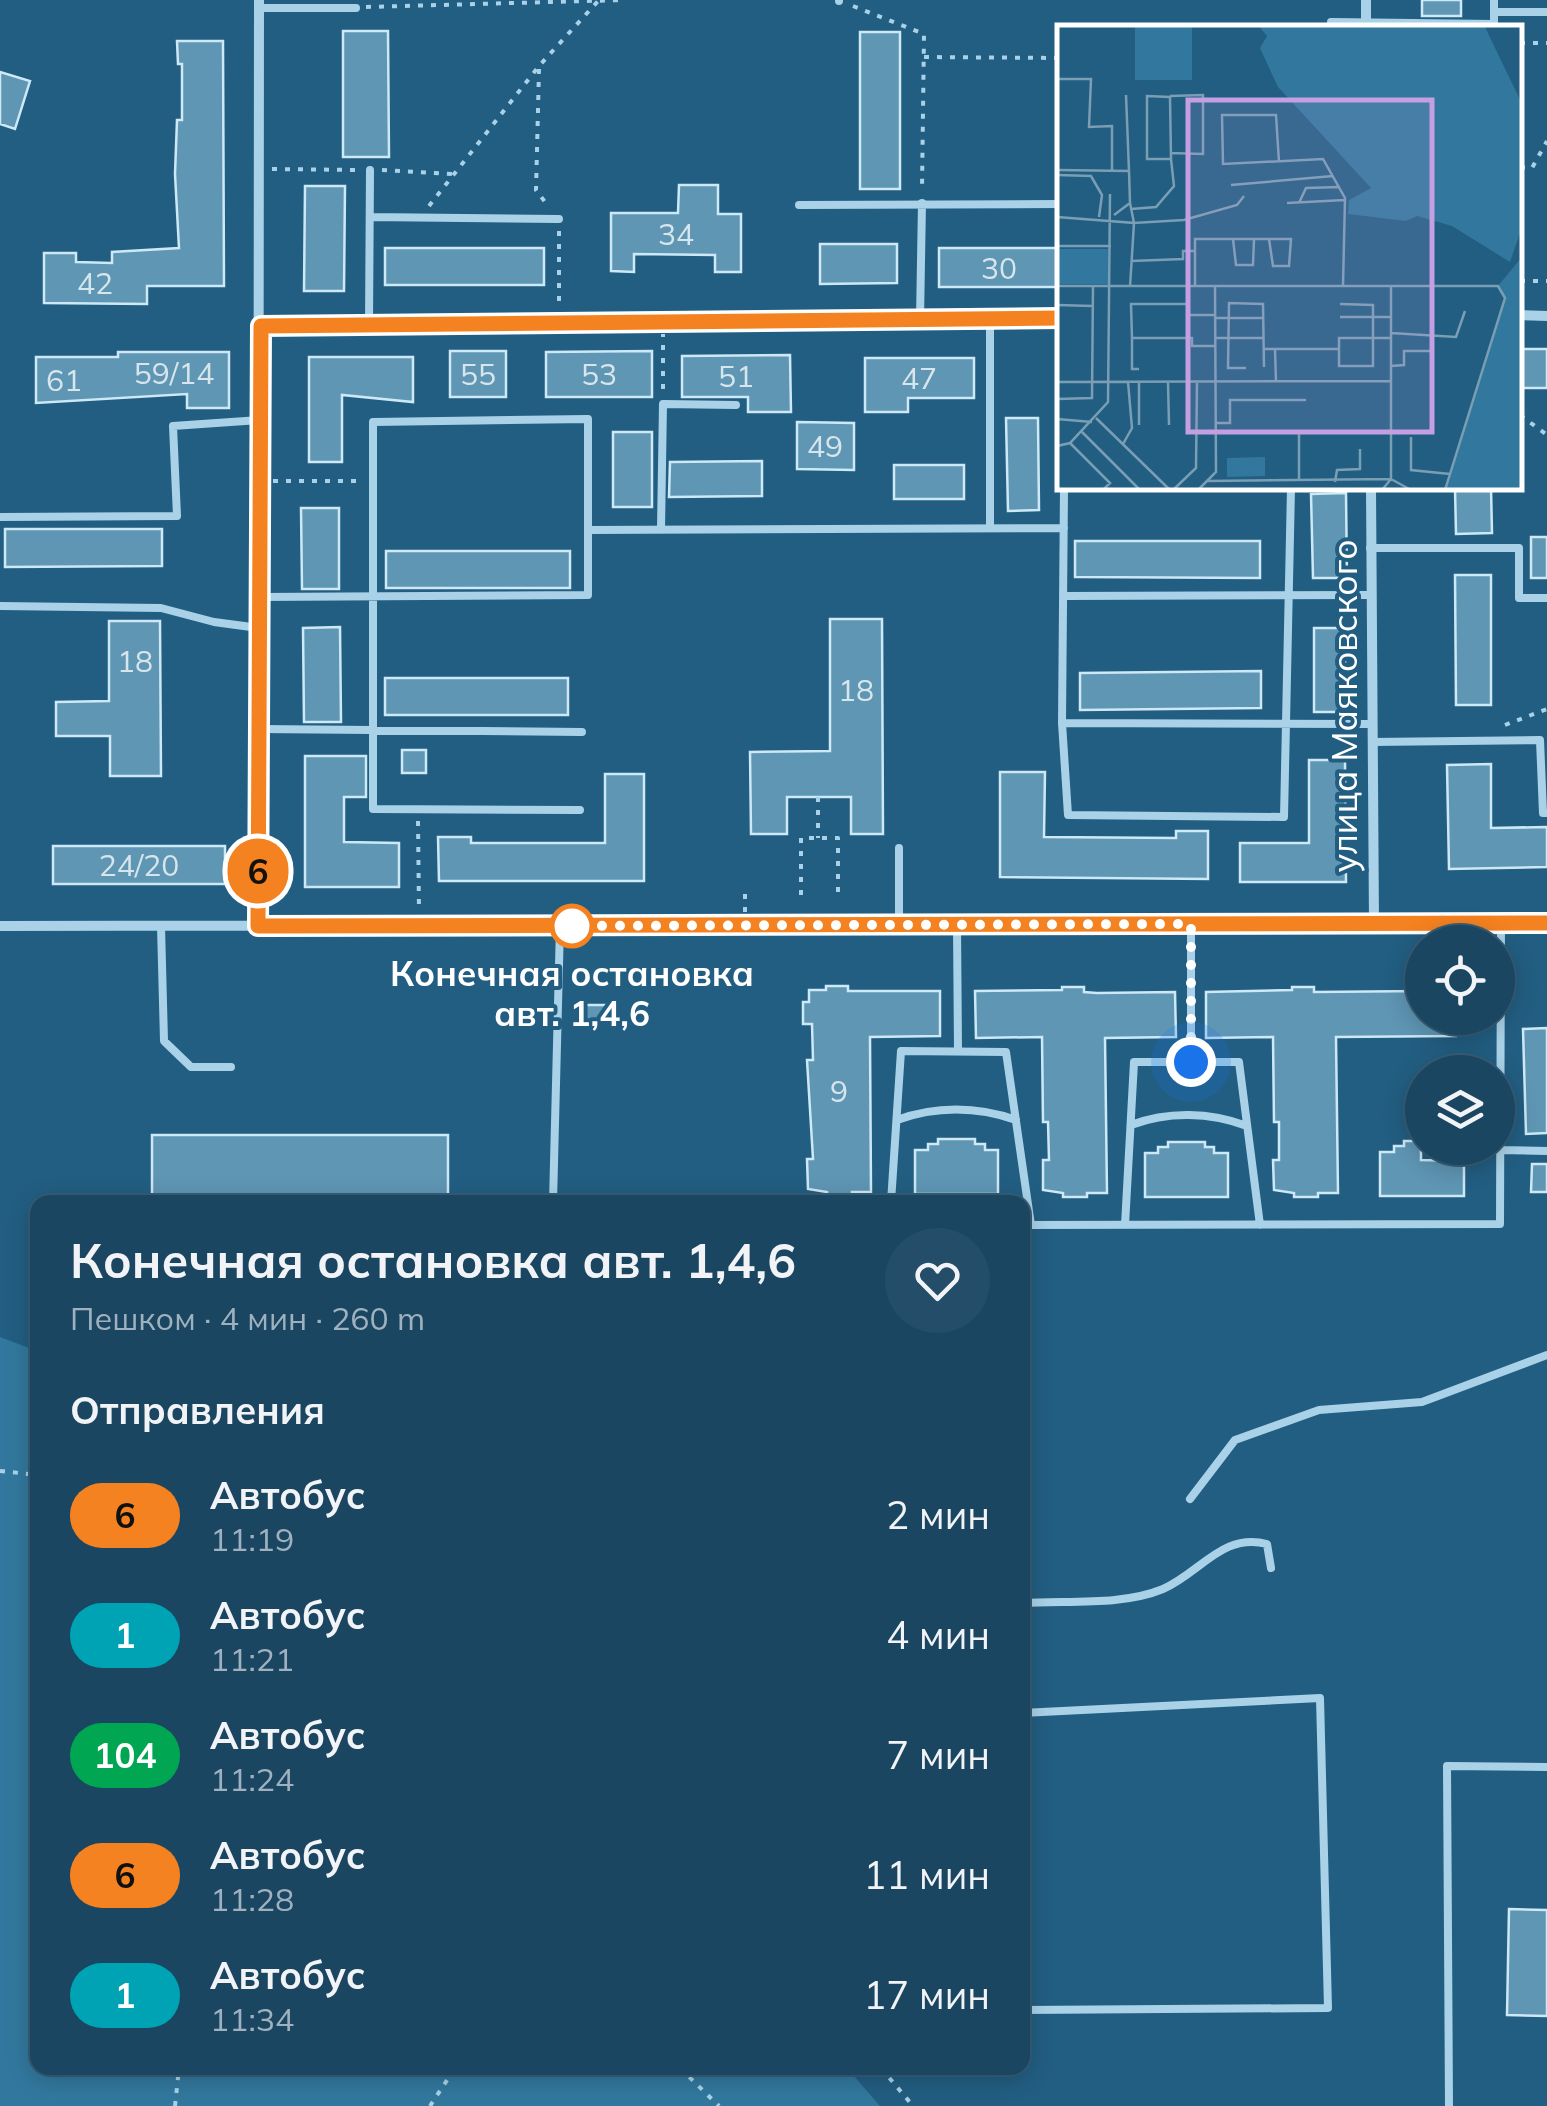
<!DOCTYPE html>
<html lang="ru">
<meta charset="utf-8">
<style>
body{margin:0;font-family:Mulish,sans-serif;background:#234d68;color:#f1f3f6;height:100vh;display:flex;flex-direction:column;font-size:38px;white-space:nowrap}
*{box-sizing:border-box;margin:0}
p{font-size:32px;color:#9fb1be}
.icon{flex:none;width:55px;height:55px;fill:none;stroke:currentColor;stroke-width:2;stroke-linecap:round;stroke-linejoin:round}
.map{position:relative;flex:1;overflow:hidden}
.panel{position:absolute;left:30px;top:1195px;width:1000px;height:880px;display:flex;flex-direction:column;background:#1a4662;border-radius:20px;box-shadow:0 5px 25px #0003,0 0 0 2px #385e77}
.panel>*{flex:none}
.badge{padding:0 20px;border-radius:32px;font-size:35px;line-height:65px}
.controls{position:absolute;left:1405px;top:925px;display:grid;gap:20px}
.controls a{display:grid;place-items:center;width:110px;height:110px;border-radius:50%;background:#1a4662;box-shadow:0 5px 25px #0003,0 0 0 2px #385e77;font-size:50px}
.you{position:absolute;width:50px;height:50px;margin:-25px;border:8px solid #fff;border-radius:50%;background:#1a73e8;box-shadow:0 0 0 15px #1a73e833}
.map>.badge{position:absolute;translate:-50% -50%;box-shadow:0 0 0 5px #fff}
h2{padding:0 40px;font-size:38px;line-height:90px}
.round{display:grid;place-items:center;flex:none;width:105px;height:105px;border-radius:52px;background:#234d68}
.overview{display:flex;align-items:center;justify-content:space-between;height:170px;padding:0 40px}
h1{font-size:48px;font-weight:700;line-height:75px}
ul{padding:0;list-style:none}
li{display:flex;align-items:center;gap:30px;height:120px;padding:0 40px}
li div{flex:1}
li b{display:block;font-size:38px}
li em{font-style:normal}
li .badge{min-width:110px;font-weight:700;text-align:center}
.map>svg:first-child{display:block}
.green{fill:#32789e}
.building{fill:#5f96b4;stroke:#cde8f6;stroke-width:2.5}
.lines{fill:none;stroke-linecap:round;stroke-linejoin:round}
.path{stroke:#a9d2e8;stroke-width:4;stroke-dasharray:5 8;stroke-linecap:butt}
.service{stroke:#a9d2e8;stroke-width:8}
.minor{stroke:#a9d2e8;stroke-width:10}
.line-casing{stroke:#fff;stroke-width:22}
.line{stroke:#f58220;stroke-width:15}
.walk{stroke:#fff;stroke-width:10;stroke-dasharray:0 18}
.stop-dot{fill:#fff;stroke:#f58220;stroke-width:5}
.labels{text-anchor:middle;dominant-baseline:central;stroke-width:8;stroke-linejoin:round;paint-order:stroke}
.number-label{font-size:30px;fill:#d7e5ec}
.street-label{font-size:35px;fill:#fff;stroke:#225e82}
.stop-label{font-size:35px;font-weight:bold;fill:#fff;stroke:#225e82}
.inset-road{fill:none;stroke:#7a9eb4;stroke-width:2.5}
.view{fill:#c4a0e2;fill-opacity:0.15;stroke:#c4a0e2;stroke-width:5}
.inset-edge{fill:none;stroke:#fff;stroke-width:5}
</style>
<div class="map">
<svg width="1547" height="2106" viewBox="0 0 1547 2106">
<rect width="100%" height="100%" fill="#225e82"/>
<path class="green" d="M0 1337 37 1351 38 2068H847L880 2106H0Z"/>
<path class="building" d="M1422 0H1461V16H1422Z
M343 31H388L389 157H343Z
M860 32H900V189H860Z
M177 41H223L224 286H147V304L44 303V253H76V262L112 263V252L179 248 175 174 177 120H182V64H178Z
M0 72 30 81 15 129 0 124Z
M679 185H718V214H741V272H715V255L634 254V272L611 271V213H678Z
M305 186H345L344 291H304Z
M820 244H897V283L820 284Z
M385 248H544V285H385Z
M939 248H1060V287H939Z
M1520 349H1547V388H1520Z
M450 351H506V397H450Z
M652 351V397H546V352Z
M118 352H229V408H187V394L36 403V357H118Z
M790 355 791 412H748V397H682V356Z
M309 357H413V402L342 395V462H309Z
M865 358H974V398H908V412H865Z
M1006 418H1038L1039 510 1008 511Z
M797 422 854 423V470L797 469Z
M613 432H652V507H613Z
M762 461V496L669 497 670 462Z
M894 465H964V499H894Z
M1455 488H1491L1492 533 1456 534Z
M1346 493 1347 578H1313L1311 494Z
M301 508H339V589H302Z
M5 529H162V566L5 567Z
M1531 537H1547V578H1531Z
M1075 541H1260V578L1075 577Z
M386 551H570V588H386Z
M1455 575H1491V705H1456Z
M830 619H882L883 834H851V797H787V834H751L750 752 830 751Z
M109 621H160L161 776H110V736H56V702L109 701Z
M340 627 341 722H304L303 628Z
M1314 628H1345V712H1314Z
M1261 671V708L1080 710V673Z
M385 678H568V715H385Z
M402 750H426V773H402Z
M305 756H366V797H344V842L399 843V887H305Z
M1309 760H1345L1346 882H1240V843H1309Z
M1491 764V828L1547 827V867L1449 869 1447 765Z
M1000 772H1045L1044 837 1176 838V831H1208V879L1000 877Z
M605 774H644V881H439L438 837H471V843H605Z
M53 846H225V884H53Z
M826 986H848V991H940V1036L870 1037 871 1192H852V1196H827V1192L808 1189 807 1159H813L807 1060H813L812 1024H803V1002H809V990H826Z
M1062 987H1084V992L1097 993 1175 992 1176 1037 1105 1038 1107 1193H1087V1197H1063V1193L1043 1190V1160H1049L1048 1122H1043L1042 1037 976 1038 975 991 1062 990Z
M1292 987H1314V992L1422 991V1018H1456V1036L1336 1037 1338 1193H1318V1197H1294V1193L1274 1190 1273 1160H1279V1122H1274L1273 1037 1206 1038V992L1292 990Z
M579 1005H617V1020H579Z
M1547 1028V1133L1526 1134 1523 1029Z
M152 1135H448V1202H152Z
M938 1139H975V1144H985V1150H998V1194H915V1150H928V1144H938Z
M1404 1141H1421V1160L1464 1161V1196H1380V1152H1394V1146H1404Z
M1168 1142H1205V1147H1214V1153H1228V1197H1145V1153H1158V1147H1168Z
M1532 1164H1547V1192H1531Z
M1509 1909 1547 1910V2016L1507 2015Z"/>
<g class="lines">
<path class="path" d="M853 6 924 34 922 189
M366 7 624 0
M1520 43H1547
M924 57 1060 58
M539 69 536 190 548 206
M1520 167 1532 168 1547 141
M272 169 358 170
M382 170 452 174
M429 206 539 66 599 0
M559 231V307
M1520 281H1547
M663 389V334
M1520 415 1547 435
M273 481H358
M1505 725 1547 709
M818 797V838
M418 821 419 911
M801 895V838H838V895
M745 912V894
M0 1471 38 1475
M680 2068 719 2106
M881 2068 913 2106
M175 2106 179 2068
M430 2106 455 2068"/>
<path class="service" d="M1494 0V28
M839 1V0
M259 8H356
M1494 12H1547
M1331 22 1494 24
M799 205 1060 204
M370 217 559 219
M920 319 922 203
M990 319V528
M369 324 370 170
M1064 488 1062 723 1068 815 1284 817 1291 488
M0 517 177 516 173 426 260 420
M661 529 663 404 736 405
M1370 548H1519V598H1547
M1065 596 1371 595
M260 597 588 595V530L1064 528
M0 606 161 608 214 622 259 628
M1062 723 1372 724
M259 729 582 732
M1372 742 1540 740 1543 813H1547
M580 810 373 809V422L588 419V530
M899 925V848
M957 925 958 1051
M161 926 164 1041 191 1067H231
M1191 1062V925
M897 1120C935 1106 977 1106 1016 1120
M1131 1125C1168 1111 1210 1112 1247 1126
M1500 1150 1547 1151
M553 1202 560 926
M891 1202 901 1051 1006 1052 1031 1225
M1022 1225 1500 1224 1501 923
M1125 1225 1134 1062H1239L1260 1225
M1190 1499 1235 1440 1319 1410 1422 1402 1547 1355
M1022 1603C1067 1600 1122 1606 1163 1589 1200 1573 1223 1532 1267 1544L1271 1568
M1022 1713 1320 1698 1328 2008 1022 2010
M1449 2106 1447 1766 1547 1767"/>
<path class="minor" d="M1366 0V28
M1520 315 1547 316
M261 326 1060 318
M1371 488 1374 924
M0 926 1547 923
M258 927 259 0"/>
</g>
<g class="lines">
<defs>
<path id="line" d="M1060 318 261 326 258 926 1547 923"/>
</defs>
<use href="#line" class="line-casing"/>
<use href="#line" class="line"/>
<path class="walk" d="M572 926H560L1191 924V1062"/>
</g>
<circle class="stop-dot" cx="572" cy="926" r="20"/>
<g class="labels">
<g class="number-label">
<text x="676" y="234">34</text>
<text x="999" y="268">30</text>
<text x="95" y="283">42</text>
<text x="174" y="373">59/14</text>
<text x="478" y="374">55</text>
<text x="599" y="374">53</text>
<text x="736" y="376">51</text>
<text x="919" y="378">47</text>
<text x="64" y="380">61</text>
<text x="825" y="446">49</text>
<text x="135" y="661">18</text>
<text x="856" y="690">18</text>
<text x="139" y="865">24/20</text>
<text x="839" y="1091">9</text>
</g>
<g class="street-label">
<text transform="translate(1344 706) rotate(-90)">улица Маяковского</text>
</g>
<g class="stop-label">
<text x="572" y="973">Конечная остановка<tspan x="572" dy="40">авт. 1,4,6</tspan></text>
</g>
</g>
<g transform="translate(1057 25)">
<rect width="465" height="465" fill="#225e82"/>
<path d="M78 0H135V55H78ZM201 0H427L465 79V202L453 237 395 201 360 191 349 196 291 189 292 175 314 163 221 62 203 23 210 11ZM0 224H51L52 259H0ZM465 232V465H388L448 273 441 261ZM208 432V451L170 452V433Z" fill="#32789e"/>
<path class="inset-road" d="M0 54H34L32 102 55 101V146M69 70 72 146M113 71 146 70V129L113 128M222 137 219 90H165L166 139 266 134 288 173 286 261M0 145 72 146 73 178M0 150 34 151 45 170 42 192M174 160 276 151M230 178 288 175M242 178 249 163 283 162M74 184 99 182 117 161 114 134H90V71L113 72 114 134M57 190 73 178 77 198 127 195 180 180 187 171M0 192 77 198 73 262M176 214 179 240H196L197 214M0 221H54M74 236 126 234V226H138M0 261H441L448 273 388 465M138 262V214H234L232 241H216L212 214M0 280 36 281M158 290H132L131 279H74L75 313H135V321H158M283 292H334M158 293H207M334 308 399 312 408 286M75 313V344H82M158 313H207M207 324H282V313H334M218 324 219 357M282 324V341H316V280L283 279M334 341 347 340V326H377M189 343H171L172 278 206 279 207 342M0 357 333 356M111 357 112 400M0 374 35 373 36 261M39 393 113 465M0 394 35 397M159 398H173V375H249M82 400V357M25 407 83 465M354 412V445L393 449M13 418 53 458 46 465M66 419 75 403 71 357M0 421 13 418 51 377 53 169M242 455V407M150 456 334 454V261M278 457 280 445 303 444V424M116 465 139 443 140 357M141 465 159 447 158 261M325 465 334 454 354 465"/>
<path class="view" d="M131 75H375V407H131Z"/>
<rect width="465" height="465" class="inset-edge"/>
</g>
</svg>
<div class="controls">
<a><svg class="icon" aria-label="locate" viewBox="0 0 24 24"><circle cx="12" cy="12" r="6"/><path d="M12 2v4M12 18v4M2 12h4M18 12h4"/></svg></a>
<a><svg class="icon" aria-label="layers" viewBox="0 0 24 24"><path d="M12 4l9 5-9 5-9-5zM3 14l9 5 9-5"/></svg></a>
</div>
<div class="you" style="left:1191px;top:1062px"></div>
<b class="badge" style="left:258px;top:871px;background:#f58220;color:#111">6</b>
<section class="panel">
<div class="overview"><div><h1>Конечная остановка авт. 1,4,6</h1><p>Пешком · 4 мин · 260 m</p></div><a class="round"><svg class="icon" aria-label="heart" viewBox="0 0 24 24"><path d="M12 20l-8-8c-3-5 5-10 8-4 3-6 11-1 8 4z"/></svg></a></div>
<h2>Отправления</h2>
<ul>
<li><span class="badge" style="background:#f58220;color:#111">6</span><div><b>Автобус</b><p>11:19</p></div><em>2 мин</em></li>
<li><span class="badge" style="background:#00a3b4;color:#fff">1</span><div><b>Автобус</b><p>11:21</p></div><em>4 мин</em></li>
<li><span class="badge" style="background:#00a651;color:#fff">104</span><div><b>Автобус</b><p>11:24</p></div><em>7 мин</em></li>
<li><span class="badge" style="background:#f58220;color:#111">6</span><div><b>Автобус</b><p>11:28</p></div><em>11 мин</em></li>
<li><span class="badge" style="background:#00a3b4;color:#fff">1</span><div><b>Автобус</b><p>11:34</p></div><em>17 мин</em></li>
</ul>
</section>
</div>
